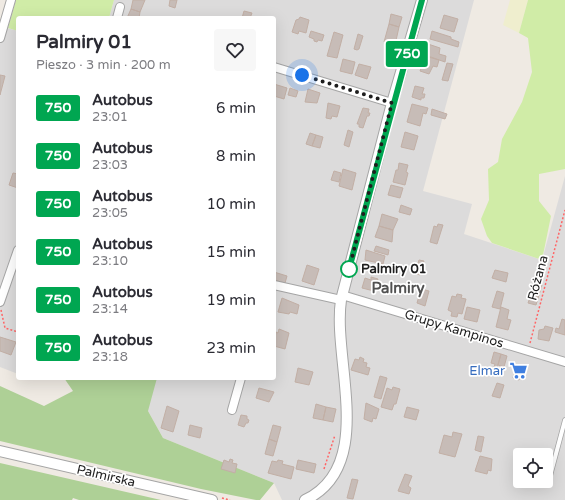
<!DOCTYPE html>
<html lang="pl">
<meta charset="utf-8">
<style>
body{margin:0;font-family:"Varela Round",sans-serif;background:#f7f7f7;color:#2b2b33;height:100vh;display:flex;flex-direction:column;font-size:15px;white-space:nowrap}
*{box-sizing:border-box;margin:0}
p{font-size:13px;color:#7c7c81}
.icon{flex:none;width:22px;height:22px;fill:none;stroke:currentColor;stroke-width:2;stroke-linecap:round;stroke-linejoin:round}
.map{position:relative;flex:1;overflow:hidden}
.panel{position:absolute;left:16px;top:16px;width:260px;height:364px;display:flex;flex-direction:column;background:#fff;border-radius:4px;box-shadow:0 4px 16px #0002}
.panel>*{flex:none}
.badge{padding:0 8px;border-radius:3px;font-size:14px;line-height:26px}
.buttons{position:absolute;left:513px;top:448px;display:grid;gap:8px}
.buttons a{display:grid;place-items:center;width:40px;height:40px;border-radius:4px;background:#fff;box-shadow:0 4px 16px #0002;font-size:20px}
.you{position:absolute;width:20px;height:20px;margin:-10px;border:3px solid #fff;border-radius:50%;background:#1a73e8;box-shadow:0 0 0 6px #1a73e833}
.map>.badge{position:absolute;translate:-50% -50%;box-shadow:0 0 0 2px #fff}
.round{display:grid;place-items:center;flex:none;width:42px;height:42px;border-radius:4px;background:#f7f7f7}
.overview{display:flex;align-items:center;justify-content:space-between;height:68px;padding:0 20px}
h1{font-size:19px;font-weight:700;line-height:30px}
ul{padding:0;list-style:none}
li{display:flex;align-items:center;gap:12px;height:48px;padding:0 20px}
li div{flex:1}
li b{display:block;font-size:15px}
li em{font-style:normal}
li .badge{min-width:44px;font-weight:700;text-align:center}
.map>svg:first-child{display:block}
.residential{fill:#dcdbdb;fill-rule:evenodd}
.farmland{fill:#efeece}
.grass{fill:#d0eca7}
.forest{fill:#aed096}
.building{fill:#c7bcb7;stroke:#c2afa5}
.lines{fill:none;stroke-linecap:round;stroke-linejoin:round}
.service-casing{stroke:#a5a5a5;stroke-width:5.5}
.minor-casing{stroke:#a5a5a5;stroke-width:10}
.tertiary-casing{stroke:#a5a5a5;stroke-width:12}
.path{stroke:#ff6566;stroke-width:1.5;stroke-dasharray:2 2;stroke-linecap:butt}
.service{stroke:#fff;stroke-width:4}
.minor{stroke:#fff;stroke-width:8}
.tertiary{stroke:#fff;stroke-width:10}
.line-casing{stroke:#fff;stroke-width:9}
.line{stroke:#00a651;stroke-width:6}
.walk{stroke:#1e1e1e;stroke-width:4;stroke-dasharray:0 7.2}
.stop-dot{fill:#fff;stroke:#00a651;stroke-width:2}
.labels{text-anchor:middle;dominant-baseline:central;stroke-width:3.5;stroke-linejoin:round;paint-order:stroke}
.stop-label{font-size:13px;font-weight:bold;fill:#1e1e1e;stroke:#fff;text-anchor:start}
.street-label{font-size:13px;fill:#1e1e1e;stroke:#fff}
.shop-label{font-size:13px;fill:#366cbe;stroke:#fff;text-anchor:end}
.quarter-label{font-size:15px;font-weight:bold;fill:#515151;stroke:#fff}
</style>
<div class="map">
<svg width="565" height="500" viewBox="0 0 565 500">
<rect width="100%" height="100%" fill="#efeae3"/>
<path class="residential" d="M114 0H474L423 191 472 204 464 234 542 260 565 176V500H282L274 483 163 438 148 411 113 378H274V18H109ZM520 455H546V481H520Z
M0 26 18 31V374L0 367Z"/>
<path class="farmland" d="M510 0H528L519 33 503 25Z"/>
<path class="grass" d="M16 0H114L109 18H18V31L8 28Z
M528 0H565V169L539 174V201L551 216 542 260 492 243 487 236 481 219 489 200 488 169 498 162 502 139 522 102 532 72 528 38 519 33Z"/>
<path class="forest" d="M64 378H157L148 411 163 438 274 483 260 500H256L201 489 0 441V386L44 406 73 391Z
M0 463 161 500H79L73 498 72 500H0Z"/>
<path class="building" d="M133 0H145L140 12 131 9Z
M170 0H177L175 8 169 6Z
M131 9 140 12 139 18H127Z
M244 11 252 13 250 18H242Z
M391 14 402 17 399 27 389 24Z
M444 15 458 19 454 32 440 28Z
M300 17 309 20 306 33 299 31 298 34 292 32 296 20 299 19Z
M389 24 399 27 395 45 384 42Z
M311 31 324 35 322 41 318 40 317 42 314 41V39L309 37Z
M432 31 451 37V39L459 42 458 47 430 39Z
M334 32 343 35 337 58 327 56Z
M358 34 363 36 359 49 357 50 354 49Z
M428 44 440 48 439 54 446 56 445 62 425 55Z
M425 56 439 60 437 67 433 66 429 74 420 71 422 66 419 65 420 61 423 62Z
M343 59 355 62 352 74 340 71Z
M447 63 453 64 448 81 442 80Z
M359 64 371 67 367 79 355 75Z
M0 75 5 76 0 95Z
M274 84 287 88 284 99 274 96Z
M415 86 424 88 422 94H425L424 98H421V100L412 97Z
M290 88 298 91 296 97 288 95Z
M308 89 320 93 317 103 305 102Z
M328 103 340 106 337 117 332 116 331 119 326 118Z
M412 104 428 108 426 114 423 113 420 126 407 122Z
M363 108 369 109 368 113H370L369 116H367L363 128 359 127V124H357Z
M432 109 447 114 445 119 431 115Z
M348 130 353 132 349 147 344 145Z
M405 132 418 136 414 150 401 147Z
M310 133 316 135 312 146 306 144Z
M316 135 323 137 320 148 312 146Z
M399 163 408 165 406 172 408 173 405 185 393 182 396 170H398Z
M343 169 356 173 352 190 339 186Z
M334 171 341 173 339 182 331 180Z
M13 173 18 174V188L9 185Z
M391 185 403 188 400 198 388 195Z
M401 205 412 209 410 215 399 212Z
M382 214 398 219 393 230 379 226Z
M438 224 443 225 437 244 430 242 434 226 437 227Z
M379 226 393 230 392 242 375 237Z
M376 246 389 250 388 255 374 251Z
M366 250 385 256 383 264 365 260Z
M419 260 424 261 420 275 415 273Z
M307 265 319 269 314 285 302 281Z
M495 270 508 273 506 282 492 278Z
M274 272 287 276 285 283 274 280Z
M371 277 378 279 374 291 362 288 365 278 371 280Z
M535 284 542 285 536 305 528 303Z
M421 289 429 291 425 306 417 303Z
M497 291 504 293 500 309 492 307Z
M457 294 462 295 461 298 466 299 462 314 458 313 457 317 451 316 452 312 448 310 452 296 456 297Z
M282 298 299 305 297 314 290 312 289 314 278 312Z
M467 307 480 310 477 322 464 319Z
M501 307 509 310 507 319 511 320 508 330 496 327Z
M562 319 565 320V335L555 332 556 328 559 329Z
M545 326 553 328 549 341 538 339 539 330 544 329Z
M279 329 289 333 285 349 274 346 276 332 278 333Z
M0 337 16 342 11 355 0 351Z
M494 352 501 354 497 368 494 367 495 364 491 363Z
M501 354 507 356 504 367 498 365Z
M360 357 364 359 363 362 367 363 366 367 370 368 368 375 351 370 355 359 359 360Z
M516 367 522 369 519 380 513 378Z
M298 368 313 372 309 385 295 382Z
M380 376 387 378 381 399 374 397Z
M497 383 504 385 500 398 492 396Z
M393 387 400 389 396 404H394L392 410 381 407 387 388 392 390Z
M259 388 274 392 269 402 256 398Z
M366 403 379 409 376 419 373 418 372 422 364 419Z
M316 404 326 407 323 420 313 418Z
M167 406 179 411 173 432 161 428Z
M326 407 336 409 333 422 323 420Z
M407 407 419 410 416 420 404 417Z
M241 415 247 416V419L249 420 248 423H246L244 427 238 425Z
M190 425 202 428 200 438 188 435Z
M273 425 281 427 277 442 269 439Z
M453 432 462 434 455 457 439 453 444 435 452 437Z
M478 436 484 437 481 452 475 450Z
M269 439 277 442 273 456 265 454Z
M480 456 492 459 491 471 488 470 487 474 475 471Z
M230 459 233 460 232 463 237 464 235 473 221 469 224 460 229 462Z
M278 460 283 461 282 464 294 467 291 479 268 473 272 461 277 462Z
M298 460 316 464 314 473 296 469Z
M405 474 412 476 408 486 411 488 409 494 398 491Z
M352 479 358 480 353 499 347 498Z"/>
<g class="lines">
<defs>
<path id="service" d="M549 480 565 420"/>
<path id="minor" d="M117 18 120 7
M0 38 11 0
M274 67 392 103
M274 285 341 300
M342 295 565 362
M0 302 18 250
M232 410 241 378"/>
<path id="tertiary" d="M0 451 212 500
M305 500C377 466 332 360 341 300L392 103 422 0"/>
</defs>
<use href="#service" class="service-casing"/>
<use href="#minor" class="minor-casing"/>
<use href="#tertiary" class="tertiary-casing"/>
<path class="path" d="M1 310 5 328 18 332
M530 343 565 210
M324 469 335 435
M222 498 230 500"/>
<use href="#service" class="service"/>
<use href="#minor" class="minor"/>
<use href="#tertiary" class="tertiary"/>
</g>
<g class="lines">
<defs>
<path id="line" d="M349 269 422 0"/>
</defs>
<use href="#line" class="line-casing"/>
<use href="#line" class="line"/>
<path class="walk" d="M302 75 392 103 349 269"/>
</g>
<defs>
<symbol id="supermarket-bare" viewBox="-9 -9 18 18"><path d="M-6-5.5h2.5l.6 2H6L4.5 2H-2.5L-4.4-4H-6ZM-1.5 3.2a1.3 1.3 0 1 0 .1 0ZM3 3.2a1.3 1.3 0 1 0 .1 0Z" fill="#3f7fe0" stroke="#fff" stroke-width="2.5" paint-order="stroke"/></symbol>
</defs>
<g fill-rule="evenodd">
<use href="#supermarket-bare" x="506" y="358" width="25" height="25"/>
</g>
<circle class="stop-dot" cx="349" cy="269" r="8"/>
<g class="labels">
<g class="stop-label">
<text x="361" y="269">Palmiry 01</text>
</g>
<g class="street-label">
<text transform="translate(538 278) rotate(-75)">Różana</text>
<text transform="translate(454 329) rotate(17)">Grupy Kampinos</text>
<text transform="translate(106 476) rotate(13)">Palmirska</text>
</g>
<g class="shop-label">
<text x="505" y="371">Elmar</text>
</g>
<g class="quarter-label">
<text x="398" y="288">Palmiry</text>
</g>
</g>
</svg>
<div class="buttons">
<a><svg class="icon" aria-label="locate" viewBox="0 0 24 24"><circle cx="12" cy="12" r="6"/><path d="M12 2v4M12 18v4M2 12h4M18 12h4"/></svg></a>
</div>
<div class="you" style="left:302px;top:75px"></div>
<b class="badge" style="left:407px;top:54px;background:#00a651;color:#fff">750</b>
<section class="panel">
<div class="overview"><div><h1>Palmiry 01</h1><p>Pieszo · 3 min · 200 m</p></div><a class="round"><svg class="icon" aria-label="heart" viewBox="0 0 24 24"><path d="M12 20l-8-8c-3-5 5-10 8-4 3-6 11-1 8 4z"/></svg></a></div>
<ul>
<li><span class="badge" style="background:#00a651;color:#fff">750</span><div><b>Autobus</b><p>23:01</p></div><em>6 min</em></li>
<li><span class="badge" style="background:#00a651;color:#fff">750</span><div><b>Autobus</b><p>23:03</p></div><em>8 min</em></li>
<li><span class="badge" style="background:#00a651;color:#fff">750</span><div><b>Autobus</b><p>23:05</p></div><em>10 min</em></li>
<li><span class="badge" style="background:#00a651;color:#fff">750</span><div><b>Autobus</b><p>23:10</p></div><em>15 min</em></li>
<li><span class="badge" style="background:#00a651;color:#fff">750</span><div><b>Autobus</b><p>23:14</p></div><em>19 min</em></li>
<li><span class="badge" style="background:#00a651;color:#fff">750</span><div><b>Autobus</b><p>23:18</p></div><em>23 min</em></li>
</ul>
</section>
</div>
